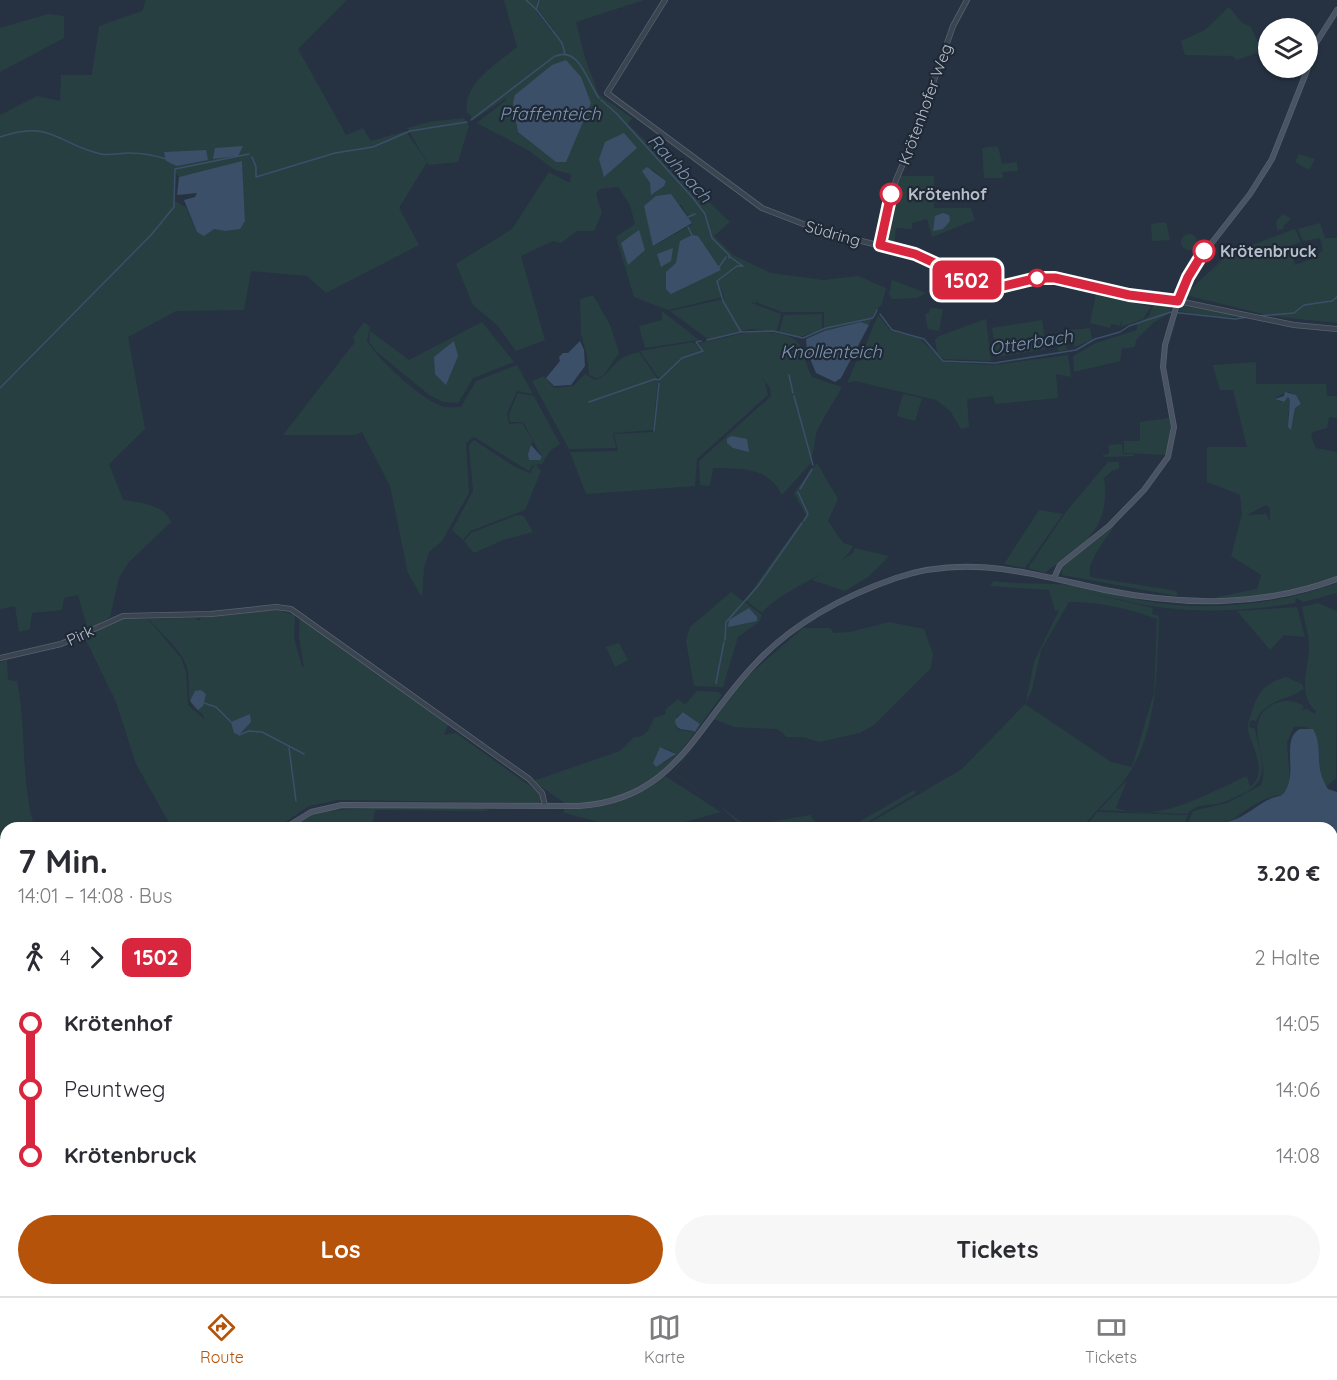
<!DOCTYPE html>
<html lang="de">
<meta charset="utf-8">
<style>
body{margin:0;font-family:Quicksand,sans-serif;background:#f7f7f7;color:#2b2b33;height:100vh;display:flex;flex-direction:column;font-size:22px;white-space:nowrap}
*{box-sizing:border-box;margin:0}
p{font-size:20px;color:#7c7c81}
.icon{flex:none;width:33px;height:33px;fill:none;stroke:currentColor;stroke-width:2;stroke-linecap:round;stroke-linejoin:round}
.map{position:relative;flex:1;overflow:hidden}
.details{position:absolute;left:0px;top:822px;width:1338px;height:474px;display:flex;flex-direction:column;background:#fff;border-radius:18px 18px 0 0;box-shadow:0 2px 4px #0004}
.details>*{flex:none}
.badge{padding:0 12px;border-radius:9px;font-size:21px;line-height:39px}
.controls{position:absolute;left:1258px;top:18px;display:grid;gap:12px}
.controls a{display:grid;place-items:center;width:60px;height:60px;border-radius:50%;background:#fff;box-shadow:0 2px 4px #0004;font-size:30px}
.map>.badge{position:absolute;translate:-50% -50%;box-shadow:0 0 0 3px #fff}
.legs{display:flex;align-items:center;gap:9px;height:66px;padding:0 18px;font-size:20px}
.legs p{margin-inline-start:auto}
.head{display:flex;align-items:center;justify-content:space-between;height:102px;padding:0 18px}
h1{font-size:33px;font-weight:800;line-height:45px}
.primary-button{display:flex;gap:12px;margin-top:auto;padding:12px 18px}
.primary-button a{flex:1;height:69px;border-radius:36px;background:#b45309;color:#fff;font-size:24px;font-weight:800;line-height:69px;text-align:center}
.primary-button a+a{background:#f7f7f7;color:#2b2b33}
ul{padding:0 18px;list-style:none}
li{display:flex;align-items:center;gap:21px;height:66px;font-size:22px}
li i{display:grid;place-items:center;width:9px;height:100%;margin:0 8px;background:currentColor}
li i::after{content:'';width:15px;height:15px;margin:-8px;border:4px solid;border-radius:50%;background:#fff}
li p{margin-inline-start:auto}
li:first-child i{background:linear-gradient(#0000 50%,currentColor 0)}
li:last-child i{background:linear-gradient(currentColor 50%,#0000 0)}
.tabs{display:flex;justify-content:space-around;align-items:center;height:84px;border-top:2px solid #e1e1e2;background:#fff;font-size:16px;color:#7c7c81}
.tabs a{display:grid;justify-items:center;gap:3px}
.tabs .current{color:#b45309}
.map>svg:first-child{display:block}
.green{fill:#283f42;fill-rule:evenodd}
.water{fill:#3c4f69}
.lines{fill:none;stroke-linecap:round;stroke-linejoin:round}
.stream{stroke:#3c4f69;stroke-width:1.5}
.tertiary-casing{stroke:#58626e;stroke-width:6}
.secondary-casing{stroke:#58626e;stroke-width:6}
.tertiary{stroke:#3b4451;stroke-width:4.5}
.secondary{stroke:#495363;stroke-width:4.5}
.line-1-casing{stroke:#fff;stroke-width:14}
.line-1{stroke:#d7263d;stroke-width:9}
.stop-1-dot{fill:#fff;stroke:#d7263d;stroke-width:3}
.labels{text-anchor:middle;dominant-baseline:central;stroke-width:4.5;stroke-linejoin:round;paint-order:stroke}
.street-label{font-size:16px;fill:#b7bfcb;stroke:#1f2936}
.stop-label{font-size:16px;font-weight:bold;fill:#b7bfcb;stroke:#1f2936;text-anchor:start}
.water-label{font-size:18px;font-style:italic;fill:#7f95b2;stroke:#1f2936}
</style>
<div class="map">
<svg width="1337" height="1296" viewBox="0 0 1337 1296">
<rect width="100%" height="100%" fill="#263241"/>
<path class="green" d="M146 0H347L298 49 346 135 363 128 371 141 406 131 427 162 399 208 419 245 326 293 307 276 251 271 244 310 176 311 128 337 145 429 109 464 123 500C139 502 165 505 171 522L128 563 119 578 110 617 88 630 78 595 64 598 62 610 32 613 30 629 19 632 15 606 0 609V115L37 96 60 101 61 75H92L99 26 142 11ZM242 161 245 221 225 231 214 229 197 232 186 207 175 201 174 171 179 177Z
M504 0H537V12L552 32 554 30 538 9 540 0H644L576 22 585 58 599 95 632 118 628 124 730 222 714 236 733 255 771 273 823 280 858 276 886 288 882 304 875 312 869 325 861 322 824 331V312H782L758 303V299L756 303 749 302 781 314 777 331 750 329 709 340 670 311 724 299 720 280 723 297 668 310 634 297 616 237 635 224 630 205 618 187 600 189 596 194 602 213 594 231H577L561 243 553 241 521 256 545 340 516 351 497 325 473 305 456 264 512 229 549 172 570 183 571 174 555 170 528 150 477 123 506 100V98L472 121 471 115 467 113C462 83 497 64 517 47ZM552 65 518 132 538 78ZM652 169 666 181 655 193 647 179ZM681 205 692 223 691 225 654 246 644 206Z
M1229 7 1241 22 1251 27 1262 51 1237 60 1233 56 1185 55 1181 41 1205 30Z
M48 14 64 16V38L0 72V28Z
M464 118 469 126 458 162 429 165 407 128 429 122Z
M998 146 1002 164 1017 162 1018 171 1002 172 1003 178H984L982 148Z
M1299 154 1315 159 1309 170 1295 162Z
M901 176H934V208H971L975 220 932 237 927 219 912 223V229L896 228 894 244 887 243 885 240 893 198Z
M1283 214 1291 219 1283 226 1284 229 1277 230 1276 221Z
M1166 222 1170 240 1152 241 1151 224Z
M1320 223 1325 238H1337V323L1271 316 1185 295 1186 289 1193 287 1223 259 1222 256 1295 229 1301 242 1290 246 1295 265 1312 259 1323 250 1320 238 1303 241 1298 229Z
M1181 242a8 8 0 1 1 16 0a8 8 0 1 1-16 0Z
M892 280 926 293 917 298 892 299 889 294Z
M1096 294 1151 307 1143 319 1121 327 1123 314 1120 326 1111 324 1110 328 1090 323Z
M593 295 611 327 619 353 603 376 596 378 589 375 587 356 581 334 580 299Z
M1154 303 1171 305 1170 313 1153 323 1136 340 1135 347 1122 349 1120 361 1074 372 1073 356 1096 343 1137 330V323L1149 316Z
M1185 306 1244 317H1220L1178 311Z
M930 308 943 309 939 331 928 329 925 314 929 313Z
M662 311 699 340 645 348 639 326 662 320Z
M822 314V330L799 337 779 332 784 315Z
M878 315 891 331 919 338 945 362 993 365 1068 355 1071 377 1056 374 1058 398 995 404 993 396 967 399 969 427 961 429 950 411 936 400 855 381 847 383 856 362 865 359 863 351Z
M986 319 991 361 944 359 937 353 935 340 939 336Z
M1042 320 1046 349 997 357 992 328Z
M364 322 370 327 367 341C379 360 420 399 442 406 447 408 455 407 461 407L476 381 517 365 533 394 517 391 507 414 509 424 522 423 533 441 528 454 542 457 523 422H510L509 414 518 393 534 396 560 444 550 451 542 464 532 465 529 471 474 437 466 443 469 493 442 541 429 552 424 568 422 597 408 573 390 486 362 432 355 435H283L355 342 353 337Z
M482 322 514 362 473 378 458 403 443 402 428 394 400 371 376 351 369 342 370 331 409 360Z
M1090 328 1092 340 1074 347 1071 330Z
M750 332C766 332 795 331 802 349 805 359 807 368 812 377L842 387 817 430 811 463 782 495C767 466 743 469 713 468L710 486 700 485 699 461 771 396 770 388 757 370 765 382 768 395 697 459 695 486 586 494 570 452 618 451 614 434 654 432 660 380 640 351 693 342 703 351 699 343Z
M1065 335 1067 350 1058 351 1056 337Z
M639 352 658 380 653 430 613 433 616 448 569 449 532 381 544 376 554 388 573 386 585 374 595 380C614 375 609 358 639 352Z
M1256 362V384H1326L1327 396H1337V418L1329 417 1327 428 1313 432 1311 437 1316 448 1337 452V578C1298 592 1259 598 1217 600V597L1257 589 1261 575 1231 556 1242 514 1240 495 1207 482V447H1247L1233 390H1220L1213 365ZM1289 392 1294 394 1301 404 1295 408 1292 426 1288 415 1291 400 1288 397 1282 402 1276 400V397ZM1266 505 1270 508V521L1266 514 1247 515Z
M903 394 922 398 915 421 897 416Z
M1169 418 1172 434 1166 455 1124 453V441H1140V422Z
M474 440 515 467 530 473 535 464 541 471 525 510 470 531 463 540 452 530 473 491 469 445Z
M1122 444 1123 454H1133L1134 456 1103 457V455L1109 454V445Z
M1108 462H1119V469L1113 470 1104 478C1111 532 1082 544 1045 573L1028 568 1066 512Z
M817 463 838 499 828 521 843 543 853 546C844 570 780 589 762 613L745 600 806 515 794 493Z
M1039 510 1063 514 1025 568 1004 564Z
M517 515 524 516 533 532 503 540 474 553 464 541 471 533Z
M1116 522C1109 537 1086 560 1090 577L1177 591V596L1062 575V567Z
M855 548 889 556 868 577 845 591 812 580 853 553Z
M994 581C1022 585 1049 582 1076 586 1106 591 1136 601 1166 604 1224 610 1282 603 1337 583V593L1304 602 1296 598 1295 603C1254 610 1208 613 1166 608 1139 605 1112 597 1085 592L1153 608 1152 614 1159 616C1157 669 1158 729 1128 775 1115 794 1096 809 1082 828H861L962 769 1025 704 1111 762 1132 767 1154 693 1157 619C1128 608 1099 602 1069 602L1041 650 1032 690 1026 702 1034 662 1059 610 1055 611 1049 590 990 586Z
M731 592 762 615 759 622 738 637 723 687 694 686 686 641 690 627Z
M1318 603 1337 611 1336 778 1326 787C1312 765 1330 721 1294 727L1287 743 1290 783 1283 795C1266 794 1245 811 1232 820 1228 822 1193 828 1186 828L1193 811 1227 803 1261 785C1272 760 1240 723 1272 705 1283 699 1293 700 1304 706L1302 710 1307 709 1315 714 1316 711C1296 695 1310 665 1309 644 1308 632 1304 619 1302 607Z
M1297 607 1305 637 1284 635 1270 650 1237 611Z
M275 610 295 615 294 638 302 666 304 667 299 637 300 617 448 725 444 735 456 733 541 794 539 803 338 800 309 806 277 828H172L136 764 116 702 85 638 118 619H148L181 658 186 672 188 705 205 720 202 713C182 703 192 685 187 667 181 649 161 634 149 619L195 618 199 621 201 618Z
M889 622 924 629 933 654 931 668 874 725 860 733 819 742 803 737H787L777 729 734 727 714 719 674 773 747 826 810 815 818 825 840 827 859 822 914 790 916 793 858 828H744L718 805 673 773 742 681 803 628H830L834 633 850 632Z
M619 643 628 660 615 667 606 647Z
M7 660 8 680 17 681C27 729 20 784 35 828H6V995L0 997V662Z
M1286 677 1302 684 1304 689C1287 701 1263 699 1256 722L1254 720 1250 721 1249 727 1255 729C1260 758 1274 779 1242 794 1233 798 1225 803 1215 804 1200 806 1198 804 1187 814L1099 810 1127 780 1116 808C1160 824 1208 793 1247 776L1250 787C1269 772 1252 748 1248 730 1247 723 1250 718 1252 711 1258 692 1265 683 1286 677Z
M697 691 718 692 722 695C675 759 654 803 566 804L533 781 620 751 634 737C647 737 649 729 654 718L666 714 665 710 678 699 685 705ZM684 712 700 724 695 732 679 730 676 726 677 716ZM661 747 674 752 675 756 664 763H653Z
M665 776 721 812 663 828H622L564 813V808C602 808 634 798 665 776Z
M371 808H479L491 811 375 810 372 828H286L319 811Z
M1097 812 1188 815 1183 828H1085Z
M6 1053V1232L0 1227V1054Z
M45 1290H140L131 1296H39Z
M306 1290H557L570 1296H303Z
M686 1290 683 1296H591L590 1291Z
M697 1290H976L975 1296H687Z
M1129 1290 1206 1295V1290H1285L1287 1296H1181Z"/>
<path class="water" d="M566 60 581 77 591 103 566 162H556L518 132 513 103 515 95 552 65Z
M624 133 637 148 604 177 599 159 605 142Z
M243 146 238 156 213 159 215 148Z
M206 150 208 160 177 166 166 161 164 152Z
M242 161 245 221 240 229 225 231 214 229 204 236 197 232 184 200 195 197 197 193 177 195 179 177Z
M647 167 666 181 664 186 651 195 650 183 642 171Z
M671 194 692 223 653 246 644 206 656 196Z
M943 213 949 215 950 221 943 229 933 231 935 216Z
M639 230 645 250 628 265 621 243Z
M692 235 698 236 721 270 671 294 666 289V272L676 263 680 241Z
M673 248 671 261 661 267 657 254Z
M861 322 869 325 841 378 835 382 816 373 807 351 806 339 824 331Z
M454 341 458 356 446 385 435 374 434 357Z
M580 341 584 350 585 366 571 385 554 386 546 378 560 361 559 357 563 353H568Z
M1285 392 1296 395 1301 404 1295 408 1291 430 1288 427 1290 400 1288 397 1284 402 1275 399 1284 396Z
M731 436 747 439 749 452 733 448 727 443V439Z
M531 445 542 457 540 460H529L528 454Z
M749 608 757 617V621L728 627 729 620Z
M201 690 206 694 203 706 198 710 190 701 195 691Z
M683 712 700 724 695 732C686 728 676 733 675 720Z
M250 714 251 722 239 735 234 733 231 722Z
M1300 729H1313C1324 747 1313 767 1328 789L1337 792V1296H1287L1285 1290H1332V828H1199C1210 823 1220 824 1231 821 1245 817 1258 804 1272 798 1277 796 1281 797 1284 793 1299 773 1280 739 1300 729Z
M660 747 676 754 656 767 653 763Z"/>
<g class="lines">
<path class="stream" d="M526 0 537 10 562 43 565 54
M537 8 539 0
M556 56C580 46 588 84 599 98
M601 100 616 113 693 198 705 214 712 238 729 255V258
M471 120 555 56
M0 137C52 119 57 144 101 154 110 156 120 153 129 153 142 153 154 155 166 159
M252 157 256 167V177L335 153 373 147 410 131 467 122
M688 217 695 214
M688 227 692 235
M730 257 743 266H737L717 281 723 301 741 332 773 331 803 338 826 328 873 318 877 310
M719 267 726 257
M880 314 892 330 924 339 943 361 995 363 1076 350 1095 339 1120 332 1129 326 1171 312 1235 319 1248 317
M1258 316 1294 313 1304 305 1332 301 1337 297
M707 340 741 332
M789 375 793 393
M0 388 151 235 174 207 175 169 249 154
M794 396 813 465
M589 402 655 379 659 380 682 358 703 351 696 342 701 341
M654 431 659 383
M800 489 812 469
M798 492 808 514 804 521
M725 640 726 622 758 586 802 523
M716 683 724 642
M204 703 216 707 231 722
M239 735 249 731 262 732 304 754
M289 748 296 801
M604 1290 613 1296"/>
<defs>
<path id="tertiary" d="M665 0 607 93 762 208 824 232 915 254 973 283 996 286 1040 278H1055L1129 295 1178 301 1294 325 1337 329
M880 245 896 180 914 138 953 26 967 0
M0 658 61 644 123 616 211 614 276 607 291 609 529 779 542 793 545 806"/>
<path id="secondary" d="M1308 66 1316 43 1337 10
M1054 578 1060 565 1109 526 1144 490 1168 457 1174 427 1163 367 1165 345 1178 301 1196 263 1250 194 1272 159 1308 68
M285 828 311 812 342 805 579 806C676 800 696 725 755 664 793 623 844 596 896 578 968 553 1035 575 1105 590 1184 606 1261 607 1337 579
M37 1296 42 1290"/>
</defs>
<use href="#tertiary" class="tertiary-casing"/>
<use href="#secondary" class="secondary-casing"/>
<use href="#tertiary" class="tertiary"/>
<use href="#secondary" class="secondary"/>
</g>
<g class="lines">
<defs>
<path id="line-1" d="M891 194 880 245 915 254 982 285 1004 286 1037 278H1055L1129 295 1178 301 1188 277 1204 251"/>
</defs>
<use href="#line-1" class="line-1-casing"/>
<use href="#line-1" class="line-1"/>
</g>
<g class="stop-1-dot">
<circle cx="891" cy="194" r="10"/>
<circle cx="1204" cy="251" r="10"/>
<circle cx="1037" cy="278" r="8"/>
</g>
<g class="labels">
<g class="street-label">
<text transform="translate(925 104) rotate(-70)">Krötenhofer Weg</text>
<text transform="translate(833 233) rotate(16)">Südring</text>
<text transform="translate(80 635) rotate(-25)">Pirk</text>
</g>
<g class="stop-label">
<text x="908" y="194">Krötenhof</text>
<text x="1220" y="251">Krötenbruck</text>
</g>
<g class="water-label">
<text x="550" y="113">Pfaffenteich</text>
<text transform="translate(680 168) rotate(48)">Rauhbach</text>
<text transform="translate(1031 342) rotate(-9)">Otterbach</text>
<text x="831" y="351">Knollenteich</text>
</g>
</g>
</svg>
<div class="controls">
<a><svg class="icon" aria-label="layers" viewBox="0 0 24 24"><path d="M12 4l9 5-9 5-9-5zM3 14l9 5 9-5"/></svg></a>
</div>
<b class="badge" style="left:967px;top:280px;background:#d7263d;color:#fff">1502</b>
<section class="details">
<div class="head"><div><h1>7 Min.</h1><p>14:01 – 14:08 · Bus</p></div><b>3.20 €</b></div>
<div class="legs"><svg class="icon" aria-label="walk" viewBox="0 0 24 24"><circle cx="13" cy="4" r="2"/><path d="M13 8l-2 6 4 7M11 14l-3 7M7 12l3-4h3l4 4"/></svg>4<svg class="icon" aria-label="forward" viewBox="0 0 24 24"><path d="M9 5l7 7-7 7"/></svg><b class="badge" style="background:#d7263d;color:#fff">1502</b><p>2 Halte</p></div>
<ul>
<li><i style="color:#d7263d"></i><b>Krötenhof</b><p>14:05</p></li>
<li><i style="color:#d7263d"></i><span>Peuntweg</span><p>14:06</p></li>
<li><i style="color:#d7263d"></i><b>Krötenbruck</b><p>14:08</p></li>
</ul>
<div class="primary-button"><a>Los</a><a>Tickets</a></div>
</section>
</div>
<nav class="tabs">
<a class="current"><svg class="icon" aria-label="directions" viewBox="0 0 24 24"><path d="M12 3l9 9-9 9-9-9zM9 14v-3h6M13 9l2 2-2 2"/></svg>Route</a>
<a><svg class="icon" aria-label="map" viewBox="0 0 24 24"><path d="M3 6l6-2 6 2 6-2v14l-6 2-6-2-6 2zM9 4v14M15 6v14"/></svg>Karte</a>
<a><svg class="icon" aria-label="tickets" viewBox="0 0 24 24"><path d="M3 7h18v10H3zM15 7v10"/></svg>Tickets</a>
</nav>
